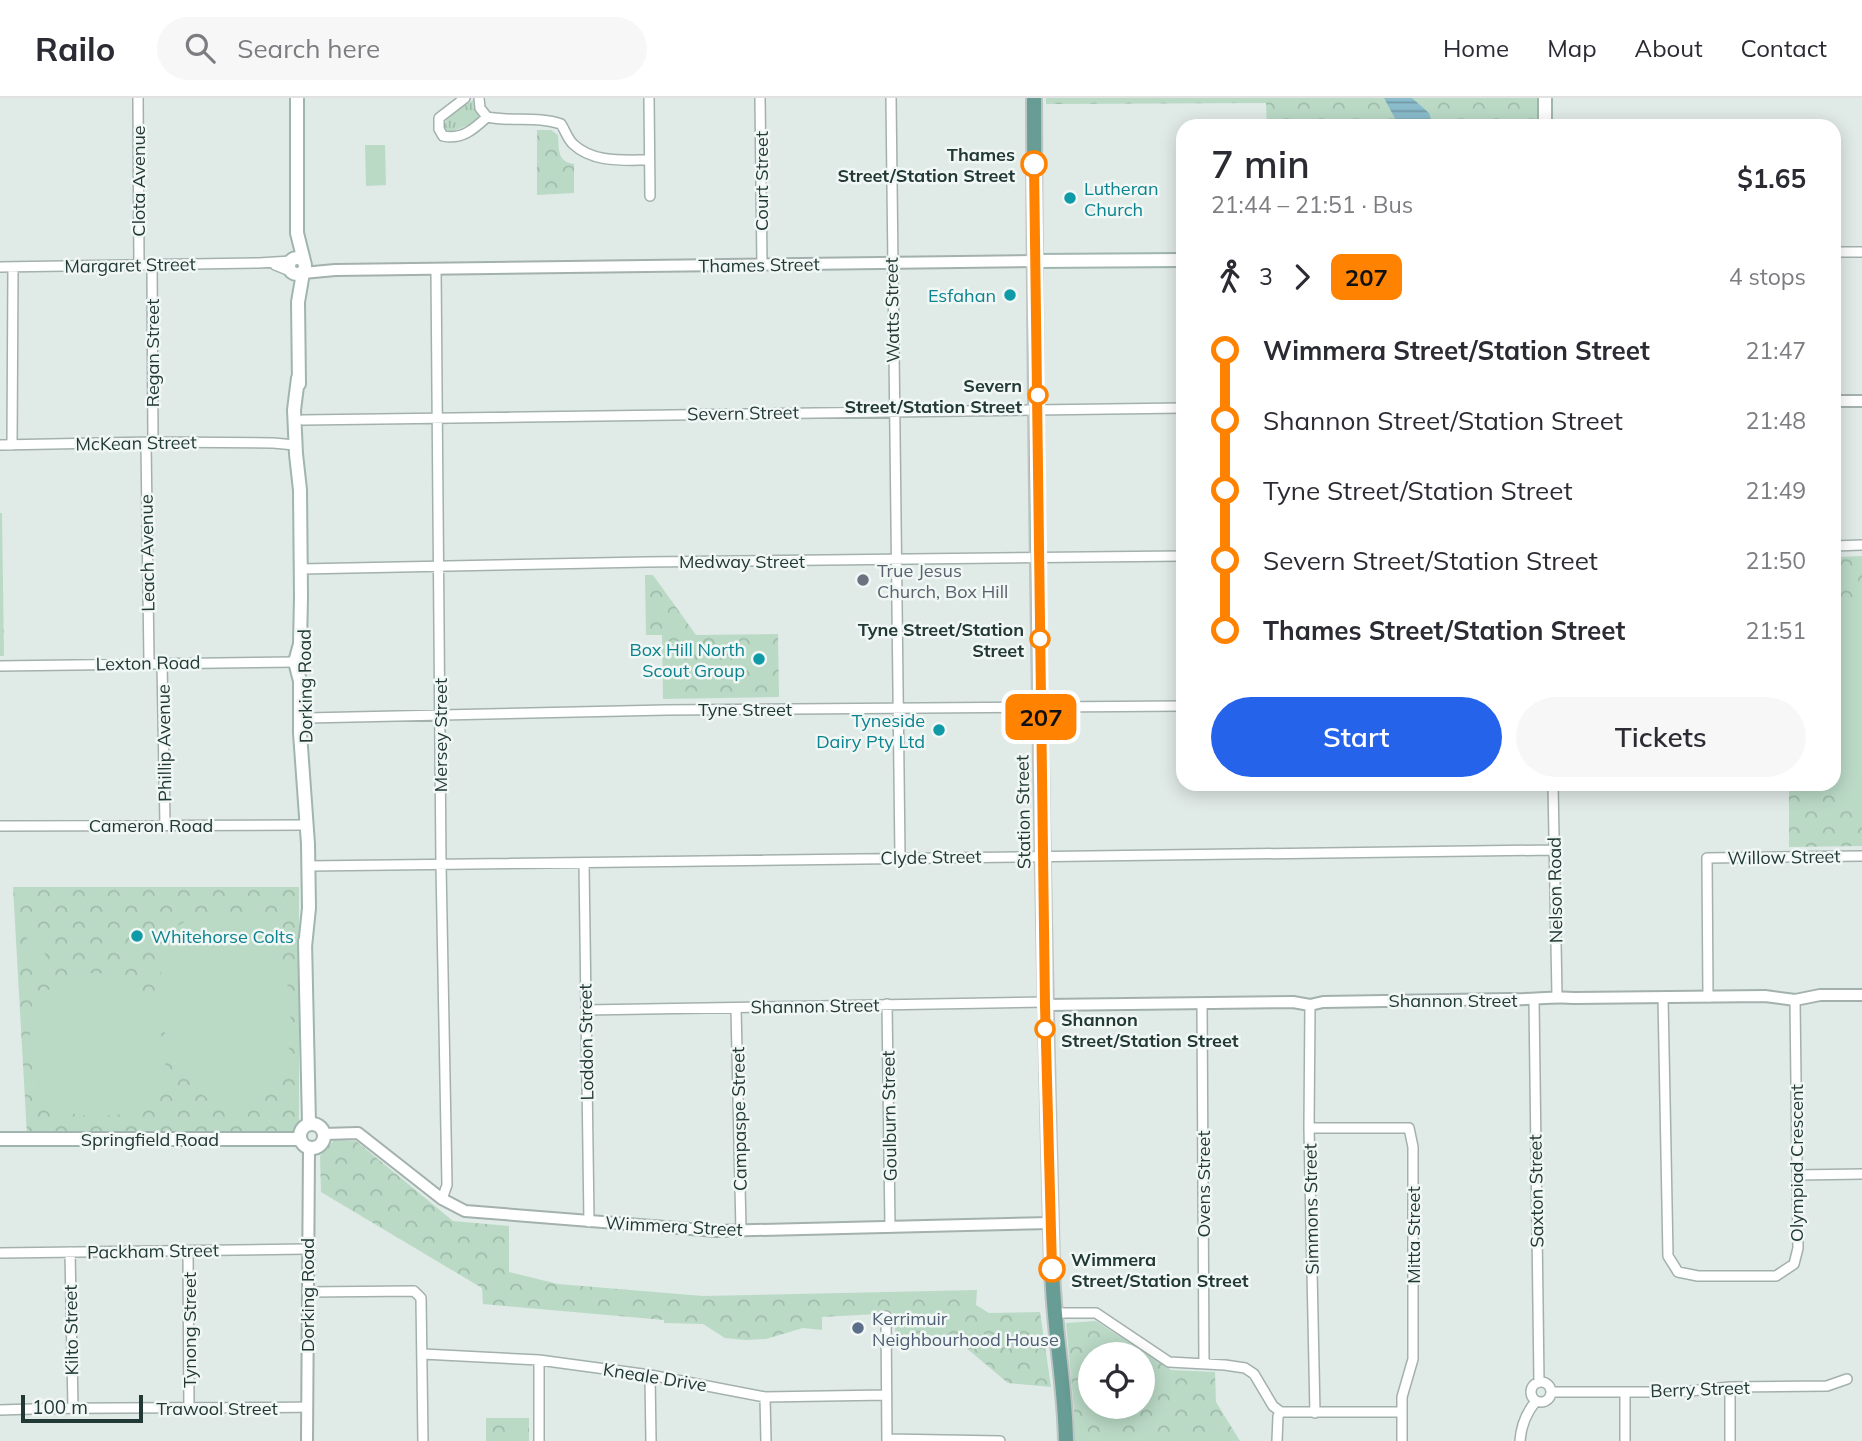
<!DOCTYPE html>
<meta charset="utf-8">
<style>
body{margin:0;font-family:Mulish,sans-serif;background:#f7f7f7;color:#2b2b33;height:100vh;display:flex;flex-direction:column;font-size:26px;white-space:nowrap}
*{box-sizing:border-box;margin:0}
p{font-size:23px;color:#7c7c81}
.icon{flex:none;width:38px;height:38px;fill:none;stroke:currentColor;stroke-width:2;stroke-linecap:round;stroke-linejoin:round}
.map{position:relative;flex:1;overflow:hidden}
.side{position:absolute;left:1176px;top:21px;width:665px;height:672px;display:flex;flex-direction:column;background:#fff;border-radius:21px;box-shadow:0 4px 18px #0003}
.side>*{flex:none}
.badge{padding:0 14px;border-radius:10px;font-size:24px;line-height:46px}
.controls{position:absolute;left:1078px;top:1244px;display:grid;gap:14px}
.controls a{display:grid;place-items:center;width:77px;height:77px;border-radius:50%;background:#fff;box-shadow:0 4px 18px #0003;font-size:35px}
.scale{position:absolute;left:21px;bottom:18px;width:122px;box-sizing:border-box;padding-left:7px;border:4px solid #223935;border-top:0;font-size:19px;line-height:24px;white-space:nowrap;color:#223935;-webkit-text-stroke:5px #f0f7f4;paint-order:stroke}
.map>.badge{position:absolute;translate:-50% -50%;box-shadow:0 0 0 4px #fff}
.legs{display:flex;align-items:center;gap:10px;height:77px;padding:0 35px;font-size:23px}
.legs p{margin-inline-start:auto}
.head{display:flex;align-items:center;justify-content:space-between;height:119px;padding:0 35px}
h1{font-size:38px;font-weight:600;line-height:52px}
.action{display:flex;gap:14px;margin-top:auto;padding:14px 35px}
.action a{flex:1;height:80px;border-radius:42px;background:#2563eb;color:#fff;font-size:28px;font-weight:600;line-height:80px;text-align:center}
.action a+a{background:#f7f7f7;color:#2b2b33}
ul{padding:0 35px;list-style:none}
li{display:flex;align-items:center;gap:24px;height:70px;font-size:26px}
li i{display:grid;place-items:center;width:10px;height:100%;margin:0 9px;background:currentColor}
li i::after{content:'';width:18px;height:18px;margin:-9px;border:5px solid;border-radius:50%;background:#fff}
li p{margin-inline-start:auto}
li:first-child i{background:linear-gradient(#0000 50%,currentColor 0)}
li:last-child i{background:linear-gradient(currentColor 50%,#0000 0)}
header{display:flex;align-items:center;gap:42px;box-sizing:border-box;height:98px;padding:0 35px;background:#fff;border-bottom:2px solid #e1e1e2}
header strong{font-size:33px}
nav{display:flex;gap:38px;margin-inline-start:auto;font-size:24px}
.search{width:490px;height:63px;background:#f7f7f7;display:flex;align-items:center;gap:18px;box-sizing:border-box;padding:0 24px;border-radius:38px;color:#7c7c81;font-size:26px}
.map>svg:first-child{display:block}
.grass{fill:url(#grass-tufts)}
.forest{fill:url(#forest-crowns);fill-rule:evenodd}
.pitch{fill:#badac6}
.water{fill:url(#water-rules)}
.lines{fill:none;stroke-linecap:round;stroke-linejoin:round}
.minor-casing{stroke:#a3b1ae;stroke-width:12}
.tertiary-casing{stroke:#a3b1ae;stroke-width:14}
.secondary-casing{stroke:#a0b5af;stroke-width:16}
.primary-casing{stroke:#bdc4c2;stroke-width:18}
.minor{stroke:#fff;stroke-width:9}
.tertiary{stroke:#fff;stroke-width:10}
.secondary{stroke:#fff;stroke-width:12}
.primary{stroke:#679d94;stroke-width:14}
.line-1-casing{stroke:#fff;stroke-width:16}
.line-1{stroke:#ff8200;stroke-width:10}
.stop-1-dot{fill:#fff;stroke:#ff8200;stroke-width:3.5}
.culture-dot{fill:#0f9aa8;stroke:#f0f7f4;stroke-width:2.5}
.worship-dot{fill:#6b7280;stroke:#f0f7f4;stroke-width:2.5}
.service-dot{fill:#5c6f8a;stroke:#f0f7f4;stroke-width:2.5}
.labels{text-anchor:middle;dominant-baseline:central;stroke-width:5;stroke-linejoin:round;paint-order:stroke}
.stop-label{font-size:18px;font-weight:bold;fill:#223935;stroke:#f0f7f4;text-anchor:end}
.street-label{font-size:18px;fill:#223935;stroke:#f0f7f4}
.culture-label{font-size:18px;fill:#0d838f;stroke:#f0f7f4;text-anchor:end}
.worship-label{font-size:18px;fill:#5b616d;stroke:#f0f7f4;text-anchor:start}
.service-label{font-size:18px;fill:#4e5e75;stroke:#f0f7f4;text-anchor:start}
</style>
<header>
<strong>Railo</strong>
<div class="search"><svg class="icon" aria-label="search" viewBox="0 0 24 24"><circle cx="10" cy="10" r="6"/><path d="M15 15l6 6"/></svg>Search here</div>
<nav><a>Home</a><a>Map</a><a>About</a><a>Contact</a></nav>
</header>
<div class="map">
<svg width="1862" height="1343" viewBox="0 0 1862 1343">
<defs>
<pattern id="grass-tufts" width="24" height="20" patternUnits="userSpaceOnUse" patternTransform="scale(1.75)"><rect width="24" height="20" fill="#badac6"/><path d="M3 7l-1-3M5 7V3M7 7l1-3M15 17l-1-3M17 17v-4M19 17l1-3" fill="none" stroke="#a0bcab"/></pattern>
<pattern id="forest-crowns" width="20" height="18" patternUnits="userSpaceOnUse" patternTransform="scale(1.75)"><rect width="20" height="18" fill="#badac6"/><path d="M2 6a3 3 0 1 1 6 0M12 15a3 3 0 1 1 6 0" fill="none" stroke="#a0bcab"/></pattern>
<pattern id="water-rules" width="6" height="5" patternUnits="userSpaceOnUse" patternTransform="scale(1.75)"><rect width="6" height="5" fill="#8bbccc"/><path d="M0 2.5h6" fill="none" stroke="#719aa6"/></pattern>
</defs>
<rect width="100%" height="100%" fill="#e0eae7"/>
<path class="grass" d="M473 2 474 10 481 21 479 23 448 35 443 30 448 19Z
M0 415H2L4 558H0Z"/>
<path class="forest" d="M1046 0H1537V28H1267L1266 5 1046 6Z
M537 32H551L558 37C559 51 557 64 574 66V95L537 97Z
M1862 458V748L1789 749V686H1834V459Z
M645 477H653L696 537 778 536 779 599 663 601 662 537H646Z
M13 789H299V1035L27 1037Z
M334 1042 356 1043 453 1123 509 1128V1174L558 1186 703 1198 977 1192 976 1207 989 1215 1040 1214 1051 1289 1008 1285 952 1238 895 1237V1215L822 1219V1232L803 1230 766 1241 746 1242 725 1240 703 1226 664 1225V1222L483 1206 482 1190 321 1094 320 1058Z
M1096 1223 1171 1272 1215 1274 1216 1304 1240 1343H1074V1312L1066 1225ZM1090 1256H1143V1309H1090Z
M486 1320H529V1343H486Z"/>
<path class="pitch" d="M365 47H385L386 87 366 88Z
M1834 507H1862V729L1833 686Z
M224 812C239 816 252 817 264 827 287 847 293 915 290 944 287 969 278 996 253 1003 208 1017 186 986 170 949 165 935 158 919 158 903 158 887 161 871 166 856 168 846 171 833 179 827 192 818 209 815 224 812Z
M37 827 48 868 36 872 24 831Z
M88 875C101 875 118 876 129 883 164 908 189 1005 130 1015 110 1018 81 1021 62 1012 36 1000 32 970 30 944 30 935 29 926 31 917 41 892 62 879 88 875Z"/>
<path class="water" d="M1384 0H1412L1429 15 1433 28H1399Z"/>
<g class="lines">
<defs>
<path id="minor" d="M138 0 139 166
M465 0 439 20V31L443 38C462 42 474 31 487 19
M479 0 480 10 487 19C512 24 538 18 561 26 565 32 567 40 573 46 593 65 623 62 648 62
M649 0 650 98
M760 0 762 167
M891 0 900 759
M1834 154H1862
M152 166 153 344
M275 167 290 173
M0 169 259 165 291 163
M436 172 441 767 447 1087 442 1101
M303 322 1183 310
M146 345 149 564
M0 347 153 344 273 345 295 347
M12 347 13 169
M1834 448 1862 447
M301 471 646 464 1183 458
M162 564 165 726
M0 568 295 564
M307 620 666 612 1183 608
M1553 686 1557 898
M0 728 302 727
M584 765 589 1124
M309 768 1554 752
M1663 899 1668 1158 1678 1174 1698 1178H1776L1794 1166 1798 1150 1795 902
M1708 899 1707 760 1862 758
M1534 902 1539 1284
M887 906 890 1129
M1202 906 1204 1266
M1310 907 1309 1030 1315 1315
M736 910 741 1132
M586 912 1044 904
M1309 1030H1409L1413 1049V1261L1402 1299V1343
M1797 1077 1862 1076
M188 1153 189 1311
M70 1154 73 1310
M0 1155 307 1151
M307 1194 414 1193 421 1200 423 1343
M1056 1215H1096L1169 1264 1225 1267 1245 1270 1254 1276 1273 1308 1281 1314H1401
M886 1218 887 1343
M423 1256 539 1262 650 1277 765 1299 886 1297
M650 1277 651 1343
M1531 1294a10 10 0 1 1 20 0a10 10 0 1 1-20 0Z
M1730 1289V1343
M1551 1294H1680L1730 1289 1827 1288 1847 1281
M1625 1294V1343
M765 1299 766 1343
M0 1312C102 1308 205 1311 307 1309
M887 1341 1000 1343
M539 1343V1262
M1277 1343 1278 1318 1281 1314
M1520 1343C1521 1327 1526 1315 1536 1303"/>
<path id="tertiary" d="M303 175 335 172 1036 163
M1834 303H1862
M1045 907 1293 904 1310 907 1323 904 1509 901C1533 902 1552 898 1574 900L1765 898 1795 902 1820 897H1862
M324 1036 358 1035 442 1101 465 1113 716 1133 1051 1125
M307 1343 309 1050"/>
<path id="secondary" d="M297 0V135L304 163
M1545 0V28
M289 168a8 8 0 1 1 16 0a8 8 0 1 1-16 0Z
M1036 163 1183 162
M298 280 294 312 296 356 300 392 301 499 300 546 295 564 300 583V635L308 746 309 810 305 849
M299 286 298 204 303 175
M305 843 309 1026
M300 1038a12 12 0 1 1 24 0a12 12 0 1 1-24 0Z
M0 1041H299"/>
<path id="primary" d="M1034 0C1035 389 1042 779 1052 1168 1053 1227 1065 1284 1066 1343"/>
</defs>
<use href="#minor" class="minor-casing"/>
<use href="#tertiary" class="tertiary-casing"/>
<use href="#secondary" class="secondary-casing"/>
<use href="#primary" class="primary-casing"/>
<use href="#minor" class="minor"/>
<use href="#tertiary" class="tertiary"/>
<use href="#secondary" class="secondary"/>
<use href="#primary" class="primary"/>
</g>
<g class="lines">
<defs>
<path id="line-1" d="M1034 66 1045 907 1052 1171"/>
</defs>
<use href="#line-1" class="line-1-casing"/>
<use href="#line-1" class="line-1"/>
</g>
<g class="stop-1-dot">
<circle cx="1034" cy="66" r="12"/>
<circle cx="1038" cy="297" r="9"/>
<circle cx="1040" cy="541" r="9"/>
<circle cx="1045" cy="931" r="9"/>
<circle cx="1052" cy="1171" r="12"/>
</g>
<g class="culture-dot">
<circle cx="1070" cy="100" r="7"/>
<circle cx="1010" cy="197" r="7"/>
<circle cx="759" cy="561" r="7"/>
<circle cx="939" cy="632" r="7"/>
<circle cx="137" cy="838" r="7"/>
</g>
<circle class="worship-dot" cx="863" cy="482" r="7"/>
<circle class="service-dot" cx="858" cy="1230" r="7"/>
<g class="labels">
<g class="stop-label">
<text x="1015" y="56">Thames<tspan x="1015" dy="21">Street/Station Street</tspan></text>
<text x="1022" y="287">Severn<tspan x="1022" dy="21">Street/Station Street</tspan></text>
<text x="1024" y="531">Tyne Street/Station<tspan x="1024" dy="21">Street</tspan></text>
<text x="1061" y="921" text-anchor="start">Shannon<tspan x="1061" dy="21">Street/Station Street</tspan></text>
<text x="1071" y="1161" text-anchor="start">Wimmera<tspan x="1071" dy="21">Street/Station Street</tspan></text>
</g>
<g class="street-label">
<text transform="translate(138 83) rotate(-90)">Clota Avenue</text>
<text transform="translate(761 83) rotate(-90)">Court Street</text>
<text transform="translate(130 167) rotate(-1)">Margaret Street</text>
<text transform="translate(759 167) rotate(-1)">Thames Street</text>
<text transform="translate(892 212) rotate(-91)">Watts Street</text>
<text transform="translate(152 255) rotate(-90)">Regan Street</text>
<text transform="translate(743 315) rotate(-1)">Severn Street</text>
<text transform="translate(136 345) rotate(-1)">McKean Street</text>
<text transform="translate(147 455) rotate(-91)">Leach Avenue</text>
<text x="742" y="463">Medway Street</text>
<text transform="translate(148 565) rotate(-1)">Lexton Road</text>
<text transform="translate(305 588) rotate(-91)">Dorking Road</text>
<text x="745" y="611">Tyne Street</text>
<text transform="translate(440 637) rotate(-90)">Mersey Street</text>
<text transform="translate(164 645) rotate(-91)">Phillip Avenue</text>
<text transform="translate(1023 714) rotate(-91)">Station Street</text>
<text x="151" y="727">Cameron Road</text>
<text transform="translate(931 759) rotate(-1)">Clyde Street</text>
<text transform="translate(1784 759) rotate(-1)">Willow Street</text>
<text transform="translate(1555 792) rotate(-91)">Nelson Road</text>
<text x="1453" y="902">Shannon Street</text>
<text transform="translate(815 908) rotate(-1)">Shannon Street</text>
<text transform="translate(586 944) rotate(-91)">Loddon Street</text>
<text transform="translate(889 1018) rotate(-91)">Goulburn Street</text>
<text transform="translate(739 1021) rotate(-91)">Campaspe Street</text>
<text x="150" y="1041">Springfield Road</text>
<text transform="translate(1796 1065) rotate(-90)">Olympiad Crescent</text>
<text transform="translate(1203 1086) rotate(-90)">Ovens Street</text>
<text transform="translate(1536 1093) rotate(-91)">Saxton Street</text>
<text transform="translate(1311 1111) rotate(-91)">Simmons Street</text>
<text transform="translate(674 1128) rotate(3)">Wimmera Street</text>
<text transform="translate(1413 1137) rotate(-90)">Mitta Street</text>
<text transform="translate(153 1153) rotate(-1)">Packham Street</text>
<text transform="translate(307 1197) rotate(-90)">Dorking Road</text>
<text transform="translate(71 1232) rotate(-91)">Kilto Street</text>
<text transform="translate(189 1232) rotate(-90)">Tynong Street</text>
<text transform="translate(655 1279) rotate(9)">Kneale Drive</text>
<text transform="translate(1700 1291) rotate(-2)">Berry Street</text>
<text x="217" y="1310">Trawool Street</text>
</g>
<g class="culture-label">
<text x="1084" y="90" text-anchor="start">Lutheran<tspan x="1084" dy="21">Church</tspan></text>
<text x="996" y="197">Esfahan</text>
<text x="745" y="551">Box Hill North<tspan x="745" dy="21">Scout Group</tspan></text>
<text x="925" y="622">Tyneside<tspan x="925" dy="21">Dairy Pty Ltd</tspan></text>
<text x="151" y="838" text-anchor="start">Whitehorse Colts</text>
</g>
<g class="worship-label">
<text x="877" y="472">True Jesus<tspan x="877" dy="21">Church, Box Hill</tspan></text>
</g>
<g class="service-label">
<text x="872" y="1220">Kerrimuir<tspan x="872" dy="21">Neighbourhood House</tspan></text>
</g>
</g>
</svg>
<div class="controls">
<a><svg class="icon" aria-label="locate" viewBox="0 0 24 24"><circle cx="12" cy="12" r="6"/><path d="M12 2v4M12 18v4M2 12h4M18 12h4"/></svg></a>
</div>
<div class="scale">100 m</div>
<b class="badge" style="left:1041px;top:619px;background:#ff8200;color:#111">207</b>
<section class="side">
<div class="head"><div><h1>7 min</h1><p>21:44 – 21:51 · Bus</p></div><b>$1.65</b></div>
<div class="legs"><svg class="icon" aria-label="walk" viewBox="0 0 24 24"><circle cx="13" cy="4" r="2"/><path d="M13 8l-2 6 4 7M11 14l-3 7M7 12l3-4h3l4 4"/></svg>3<svg class="icon" aria-label="forward" viewBox="0 0 24 24"><path d="M9 5l7 7-7 7"/></svg><b class="badge" style="background:#ff8200;color:#111">207</b><p>4 stops</p></div>
<ul>
<li><i style="color:#ff8200"></i><b>Wimmera Street/Station Street</b><p>21:47</p></li>
<li><i style="color:#ff8200"></i><span>Shannon Street/Station Street</span><p>21:48</p></li>
<li><i style="color:#ff8200"></i><span>Tyne Street/Station Street</span><p>21:49</p></li>
<li><i style="color:#ff8200"></i><span>Severn Street/Station Street</span><p>21:50</p></li>
<li><i style="color:#ff8200"></i><b>Thames Street/Station Street</b><p>21:51</p></li>
</ul>
<div class="action"><a>Start</a><a>Tickets</a></div>
</section>
</div>
